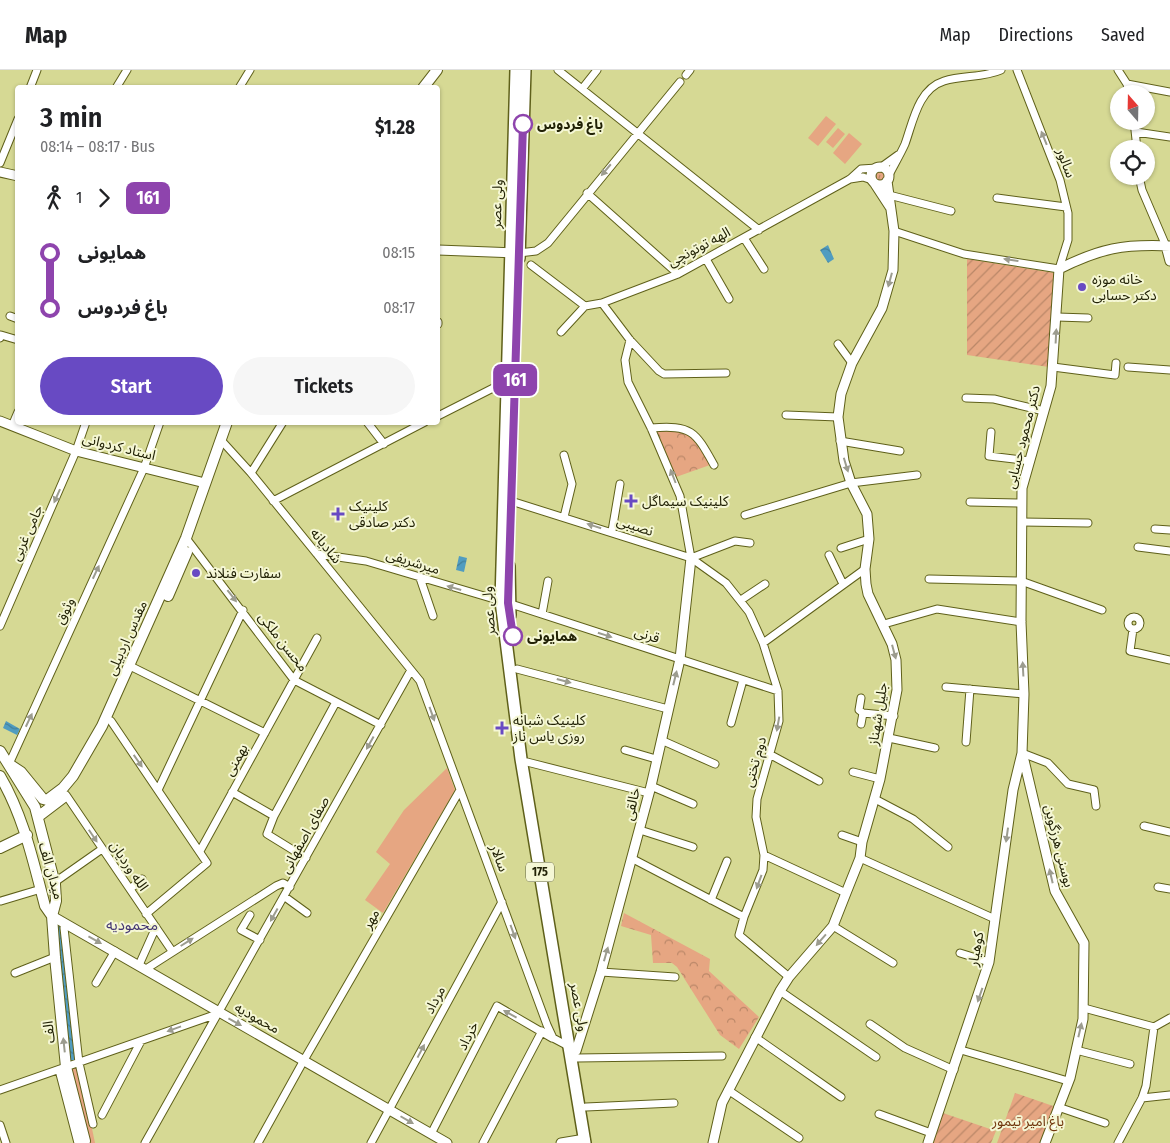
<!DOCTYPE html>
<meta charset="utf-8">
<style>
body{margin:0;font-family:"Fira Sans Condensed","Noto Sans Arabic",sans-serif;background:#f6f6f6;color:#202124;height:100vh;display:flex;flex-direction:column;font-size:19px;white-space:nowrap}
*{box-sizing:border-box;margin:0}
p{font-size:16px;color:#757577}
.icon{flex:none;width:28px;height:28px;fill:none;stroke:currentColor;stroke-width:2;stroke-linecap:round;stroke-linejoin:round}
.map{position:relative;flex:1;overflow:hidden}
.panel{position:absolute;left:15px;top:15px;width:425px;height:340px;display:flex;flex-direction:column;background:#fff;border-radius:5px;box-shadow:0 1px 4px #0004}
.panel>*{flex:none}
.badge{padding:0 10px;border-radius:8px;font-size:18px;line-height:32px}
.needle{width:32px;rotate:340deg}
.buttons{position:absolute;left:1110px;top:15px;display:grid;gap:10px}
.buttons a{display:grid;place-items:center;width:45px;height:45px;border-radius:50%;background:#fff;box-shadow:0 1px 4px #0004;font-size:25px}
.map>.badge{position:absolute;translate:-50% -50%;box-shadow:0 0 0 2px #fff}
.legs{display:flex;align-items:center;gap:8px;height:55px;padding:0 25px;font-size:16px}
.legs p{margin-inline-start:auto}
.head{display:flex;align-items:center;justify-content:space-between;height:85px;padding:0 25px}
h1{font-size:28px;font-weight:600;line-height:38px}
.action{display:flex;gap:10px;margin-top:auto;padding:10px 25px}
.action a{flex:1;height:58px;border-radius:30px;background:#684ac3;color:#fff;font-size:20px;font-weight:600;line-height:58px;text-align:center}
.action a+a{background:#f6f6f6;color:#202124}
ul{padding:0 25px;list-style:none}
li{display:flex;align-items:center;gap:18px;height:55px;font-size:19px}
li i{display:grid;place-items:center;width:8px;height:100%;margin:0 6px;background:currentColor}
li i::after{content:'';width:12px;height:12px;margin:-6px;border:4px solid;border-radius:50%;background:#fff}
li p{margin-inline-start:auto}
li:first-child i{background:linear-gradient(#0000 50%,currentColor 0)}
li:last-child i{background:linear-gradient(currentColor 50%,#0000 0)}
header{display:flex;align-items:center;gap:30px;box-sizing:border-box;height:70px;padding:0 25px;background:#fff;border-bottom:1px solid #e0e0e0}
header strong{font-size:24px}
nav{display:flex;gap:28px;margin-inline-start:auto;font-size:18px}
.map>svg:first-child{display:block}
.grass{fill:url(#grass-tufts)}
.forest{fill:url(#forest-crowns)}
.park{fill:#e6a682}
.garden{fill:url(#garden-furrows)}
.water{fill:url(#water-waves)}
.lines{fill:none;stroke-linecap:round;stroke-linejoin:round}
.minor-casing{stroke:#5f601a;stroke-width:9}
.tertiary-casing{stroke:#5f601a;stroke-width:11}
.secondary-casing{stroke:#5f601a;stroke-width:12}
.primary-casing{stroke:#5f601a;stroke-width:14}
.minor{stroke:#fff;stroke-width:7}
.tertiary{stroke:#fff;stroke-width:9}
.secondary{stroke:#fff;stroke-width:10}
.primary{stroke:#fff;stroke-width:11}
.oneway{fill:#9c9c8f}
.line-1-casing{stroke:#fff;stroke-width:11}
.line-1{stroke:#8e44ad;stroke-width:8}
.stop-1-dot{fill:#fff;stroke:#8e44ad;stroke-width:2.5}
.poi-dot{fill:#684ac3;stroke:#f5f7d5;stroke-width:2}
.labels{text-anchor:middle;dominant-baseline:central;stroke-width:4;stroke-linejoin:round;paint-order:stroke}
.shield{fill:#f5f7d5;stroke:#616244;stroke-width:1}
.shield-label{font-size:12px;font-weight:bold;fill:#222206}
.stop-label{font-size:14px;font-weight:bold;fill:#222206;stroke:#f5f7d5;text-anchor:start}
.street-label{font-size:14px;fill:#222206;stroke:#f5f7d5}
.poi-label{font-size:14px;fill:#222206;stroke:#f5f7d5;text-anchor:start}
.park-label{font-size:14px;fill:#71360d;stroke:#f5f7d5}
.neighbourhood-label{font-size:15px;fill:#423572;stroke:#f5f7d5}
</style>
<header>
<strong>Map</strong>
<nav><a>Map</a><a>Directions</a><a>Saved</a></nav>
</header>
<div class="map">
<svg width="1170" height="1073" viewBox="0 0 1170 1073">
<defs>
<pattern id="grass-tufts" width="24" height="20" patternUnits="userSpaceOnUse" patternTransform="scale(1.25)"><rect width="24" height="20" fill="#e6a682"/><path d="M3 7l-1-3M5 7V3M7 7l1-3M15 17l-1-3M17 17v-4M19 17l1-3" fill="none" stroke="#ba8768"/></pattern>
<pattern id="forest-crowns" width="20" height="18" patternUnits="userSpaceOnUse" patternTransform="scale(1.25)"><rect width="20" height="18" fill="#e6a682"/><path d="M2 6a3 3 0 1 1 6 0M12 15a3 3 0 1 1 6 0" fill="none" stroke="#ba8768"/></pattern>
<pattern id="garden-furrows" width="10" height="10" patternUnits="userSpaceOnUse" patternTransform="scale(1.25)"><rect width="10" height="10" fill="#e6a682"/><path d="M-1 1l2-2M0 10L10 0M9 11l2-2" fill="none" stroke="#ba8768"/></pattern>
<pattern id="water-waves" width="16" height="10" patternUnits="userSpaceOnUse" patternTransform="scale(1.25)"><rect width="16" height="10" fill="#509cc0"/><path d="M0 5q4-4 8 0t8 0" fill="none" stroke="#427f9a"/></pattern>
</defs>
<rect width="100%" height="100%" fill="#d6d994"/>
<path class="grass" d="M873 106a7 7 0 1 1 14 0a7 7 0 1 1-14 0Z"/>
<path class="forest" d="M676 359 694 366 710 395 676 407 655 361Z
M624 843 710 889 709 901 759 947 739 979 720 965 677 897 672 893H653L651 865 621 856Z"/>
<path class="park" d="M826 46 836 54 818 76 808 68Z
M838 58 845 64 833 78 826 72Z
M849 63 862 74 845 94 833 83Z
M447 698 455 720 383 843 365 830 390 794 376 782 404 740Z
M79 996 95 1073H89L71 999Z"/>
<path class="garden" d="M967 189 1055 203 1049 297 967 285Z
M1015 1023 1056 1037 1043 1073H997Z
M943 1043 996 1061 991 1073H933Z"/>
<path class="water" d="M828 175 834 189 828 193 820 180Z
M459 486 467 488 464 502 456 500Z
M6 651 20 659 17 665 3 658Z
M57 851 61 852 77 991 70 994Z"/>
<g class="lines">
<defs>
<path id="minor" d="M558 0 759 160
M1118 0 1127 14 1129 24
M686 5 690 0
M1127 14 1170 22
M30 18 37 0
M116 18 127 0
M239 18 250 0
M582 19 597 0
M1134 51 1137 79
M1136 62 1170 67
M0 93 18 49
M880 98 898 85
M889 105C894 95 900 85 905 74 913 52 918 19 944 11 963 5 983 8 1001 0
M1139 106 1142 120 1166 176
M850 109 863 107 872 110
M587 123 678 204
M889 125 951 141
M997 128 1066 137
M894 161 964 184 1059 199 1068 170V143L1060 110 1017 0
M744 168 764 199
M519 183 536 181 548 173 680 12
M706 189 729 229
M531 195 585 236 602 233 678 204 850 109 861 99 877 98
M602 233 630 270 659 301 664 304 726 303
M10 246 18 249
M1057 247 1088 248
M438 252V254
M561 262 585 236
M0 268 1 265 18 270
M630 270 625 290 628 312 651 358 680 426 691 488
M838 274 852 293
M1053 297 1115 305 1116 293
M1128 297 1170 300
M966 328 994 329 1044 341
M786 345 838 347
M438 346 507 311
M367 352 384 374
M12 356 18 342
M651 358C692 355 695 361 714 395
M991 362 989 386 1030 391
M221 370 251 403 420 611 547 955 553 968 570 977
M840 371 900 381
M251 403 283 352
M273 431 425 352
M511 431 691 488 726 513 749 542 763 573 778 621 779 651 757 729 756 747 764 785 763 800 744 847 739 865 789 907
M970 432 1022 433
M745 445 851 413 917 405
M564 447 572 414 564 385
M1022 452 1088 453
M1155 459 1170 460
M612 461 620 414
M186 468 294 610 381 655
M1138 477 1170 481
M841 478 869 469
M317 484 366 491 501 531
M829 485 843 514
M691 488 735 471 750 473
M420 508 433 546
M929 509 1021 511 1102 540
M741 530 765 514
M508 533 778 621
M542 544 548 511
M1128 553a6 6 0 1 1 12 0a6 6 0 1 1-12 0Z
M884 554 937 539 1021 552
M0 556 76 381 86 352
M1133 559 1130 581 1170 590
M763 573 865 499
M130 596 265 663
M517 599 668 639
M946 617 1024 624
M861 628 859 640 863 643 861 654
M863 643 894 646
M111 651 207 793 146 844
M731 653 743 610
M889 668 935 678
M661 670 715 694
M966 672 970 619
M625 680 656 689
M1022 683 1048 693 1068 714 1094 720 1096 736
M771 685 819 711
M527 692 649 723
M9 694 144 398 160 352
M853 702 880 709
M651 716 693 734
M158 720 243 540
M232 722 274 746
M66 725 172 881
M875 729 913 749 948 777
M1144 756 1170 762
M640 760 693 777
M842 765 862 772
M200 781 317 568
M764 785 846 823
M306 788 267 764 274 746 336 632
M860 788 995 849
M633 789 744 847
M55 812 102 779
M1158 817 1170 819
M130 819 142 809
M285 827 307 843
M711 830 727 791
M1 831 41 819
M250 845 241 860 260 870
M833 856 893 893
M64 858 79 993 93 1054
M960 883 989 892
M139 895 156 857
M146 899 276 816 283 813 290 817
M601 902 675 907
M15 903 55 887
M96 913 115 881
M780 921 876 987
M1084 938 1154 957
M870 954 905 978 954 1000
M1154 957 1170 948
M755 967 841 1027
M961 980 1068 1011
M1076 980 1130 994
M577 988 722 986
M59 1000 78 1073
M0 1020 220 943
M728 1020 799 1068
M1142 1028 1170 1025
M586 1037 674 1033
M1058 1037 1105 1053
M879 1044 931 1063
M102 1045 141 971
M0 1055 6 1073
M431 1064 497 936 552 968
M145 1073 411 600
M258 1073 304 990 460 720
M371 1073 502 832
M483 1073 542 961
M1118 1073 1142 1028 1146 1016 1154 957"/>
<path id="tertiary" d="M871 106a9 9 0 1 1 18 0a9 9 0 1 1-18 0Z
M0 102 18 106
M875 114 890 137
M1166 176 1170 191
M438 180 517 183
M0 351 76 381 205 413
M1023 686 1055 821 1084 873 1083 949 1070 1008 1045 1073
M52 846 447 1073
M576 981 601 902 651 716 680 589 691 488
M561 1073 585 1069
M713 1073 722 1033 780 921 789 907 833 856 846 823 860 788 862 772 880 709 897 620 896 590 892 574 868 524 866 514 865 499 869 469 867 444 851 413 844 391 838 347 841 324 852 293 882 238 893 200 894 161 887 111
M928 1073 989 892 1013 720 1022 683 1024 624 1021 552 1022 418 1051 316 1059 199C1101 178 1123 174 1170 176"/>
<path id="secondary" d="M423 18 437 0
M168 526 187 482
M0 681 35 737 55 814 56 831 52 846 55 887 66 997 85 1071 84 1073
M9 694 21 702 43 729 47 730 63 718 73 706 102 656 186 468 227 352
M0 706C24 747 33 791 45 836L52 846
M39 746 64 727
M0 778 27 765"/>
<path id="primary" d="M516 0 501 531 521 689 585 1073
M519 188 525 0
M509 496 510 545"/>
</defs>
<use href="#minor" class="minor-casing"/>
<use href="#tertiary" class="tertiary-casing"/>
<use href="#secondary" class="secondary-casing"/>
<use href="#primary" class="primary-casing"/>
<use href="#minor" class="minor"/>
<use href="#tertiary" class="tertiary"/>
<use href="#secondary" class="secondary"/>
<use href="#primary" class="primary"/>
</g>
<defs><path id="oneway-solid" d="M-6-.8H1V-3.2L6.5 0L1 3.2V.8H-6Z" transform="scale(1.25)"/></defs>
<g class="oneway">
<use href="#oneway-solid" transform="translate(1044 68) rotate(-112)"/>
<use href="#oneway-solid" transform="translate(606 100) rotate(130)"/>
<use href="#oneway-solid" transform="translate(1011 190) rotate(-172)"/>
<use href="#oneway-solid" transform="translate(890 210) rotate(105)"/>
<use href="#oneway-solid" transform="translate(1056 266) rotate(-87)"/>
<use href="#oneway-solid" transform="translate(846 395) rotate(73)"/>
<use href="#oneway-solid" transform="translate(673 406) rotate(-111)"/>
<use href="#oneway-solid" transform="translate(57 426) rotate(114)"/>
<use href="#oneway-solid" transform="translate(594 456) rotate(-163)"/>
<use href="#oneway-solid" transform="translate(96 502) rotate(-65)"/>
<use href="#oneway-solid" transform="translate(454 518) rotate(-164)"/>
<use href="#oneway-solid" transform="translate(232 526) rotate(52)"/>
<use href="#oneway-solid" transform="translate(605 565) rotate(18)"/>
<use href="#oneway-solid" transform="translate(894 582) rotate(75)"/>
<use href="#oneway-solid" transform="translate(1023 599) rotate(-93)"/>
<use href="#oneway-solid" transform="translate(675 608) rotate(-76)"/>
<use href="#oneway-solid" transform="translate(564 611) rotate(15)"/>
<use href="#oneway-solid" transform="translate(432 644) rotate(70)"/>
<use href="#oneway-solid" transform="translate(29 650) rotate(-65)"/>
<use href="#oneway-solid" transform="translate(778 654) rotate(100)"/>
<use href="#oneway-solid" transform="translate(370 673) rotate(119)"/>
<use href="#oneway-solid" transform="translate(138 691) rotate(55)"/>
<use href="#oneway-solid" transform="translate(1007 765) rotate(98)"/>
<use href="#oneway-solid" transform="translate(93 766) rotate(56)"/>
<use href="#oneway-solid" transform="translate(1051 806) rotate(-103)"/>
<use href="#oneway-solid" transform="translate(759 812) rotate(110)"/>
<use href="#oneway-solid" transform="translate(274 845) rotate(119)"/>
<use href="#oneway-solid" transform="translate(513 862) rotate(70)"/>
<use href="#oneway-solid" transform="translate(95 870) rotate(29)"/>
<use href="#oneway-solid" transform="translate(821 870) rotate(131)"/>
<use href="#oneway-solid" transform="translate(187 872) rotate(-32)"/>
<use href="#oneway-solid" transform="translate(606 884) rotate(-74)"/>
<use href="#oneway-solid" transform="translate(980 925) rotate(109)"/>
<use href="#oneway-solid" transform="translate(510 944) rotate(-151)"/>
<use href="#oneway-solid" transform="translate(235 952) rotate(29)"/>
<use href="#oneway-solid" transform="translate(174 959) rotate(160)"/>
<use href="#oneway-solid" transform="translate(1080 960) rotate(-77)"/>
<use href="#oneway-solid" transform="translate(64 975) rotate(-96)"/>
<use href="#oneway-solid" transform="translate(421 981) rotate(-62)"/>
<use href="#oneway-solid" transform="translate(407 1050) rotate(30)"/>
</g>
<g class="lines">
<defs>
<path id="line-1" d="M513 566 508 533 523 54"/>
</defs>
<use href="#line-1" class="line-1-casing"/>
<use href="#line-1" class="line-1"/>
</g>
<g class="stop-1-dot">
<circle cx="523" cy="54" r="9"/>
<circle cx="513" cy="566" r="9"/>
</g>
<g class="poi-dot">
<circle cx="1082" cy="217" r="5"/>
<path d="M628.5 423.5h5v5h5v5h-5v5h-5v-5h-5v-5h5z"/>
<path d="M335.5 436.5h5v5h5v5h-5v5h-5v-5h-5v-5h5z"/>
<circle cx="196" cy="503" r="5"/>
<path d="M499.5 650.5h5v5h5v5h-5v5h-5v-5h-5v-5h5z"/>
</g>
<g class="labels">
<rect class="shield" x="526" y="792.5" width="28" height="19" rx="4"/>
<g class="shield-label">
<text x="540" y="802">175</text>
</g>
<g class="stop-label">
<text x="537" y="54">باغ فردوس</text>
<text x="527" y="566">همایونی</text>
</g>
<g class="street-label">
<text transform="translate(1066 93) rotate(70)">سالور</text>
<text transform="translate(497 134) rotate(-88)">ولی عصر</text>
<text transform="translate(699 177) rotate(-28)">الهه توتونچی</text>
<text transform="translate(1023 367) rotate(-76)">دکتر محمود حسابی</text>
<text transform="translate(119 377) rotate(14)">استاد کردوانی</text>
<text transform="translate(635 456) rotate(18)">نصیبی</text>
<text transform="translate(27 463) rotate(-66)">جامی غربی</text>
<text transform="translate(326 476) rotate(51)">شادیانه</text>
<text transform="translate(413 492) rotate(17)">میرشریفی</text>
<text transform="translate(65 541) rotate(-65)">وثوق</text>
<text transform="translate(489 541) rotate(-94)">ولی عصر</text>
<text transform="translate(647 565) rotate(18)">قرنی</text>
<text transform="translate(127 568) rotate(-66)">مقدس اردبیلی</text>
<text transform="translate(283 572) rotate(52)">محسن ملکی</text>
<text transform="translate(878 644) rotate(-81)">جلیل شهناز</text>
<text transform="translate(236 690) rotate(-61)">بهمنی</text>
<text transform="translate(755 692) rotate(-74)">دوم تختی</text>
<text transform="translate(632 734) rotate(-77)">خالقی</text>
<text transform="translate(305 765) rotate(-61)">صفای اصفهانی</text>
<text transform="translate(1059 776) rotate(76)">بوسنی هرزگوین</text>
<text transform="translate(499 788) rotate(69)">سالار</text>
<text transform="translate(129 796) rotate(56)">الله وردیان</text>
<text transform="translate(51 801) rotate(74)">میدان الف</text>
<text transform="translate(371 849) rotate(-60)">مهر</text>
<text transform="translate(976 879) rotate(-80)">کوهیار</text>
<text transform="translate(435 930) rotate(-62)">مرداد</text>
<text transform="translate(579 937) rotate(80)">ولی عصر</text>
<text transform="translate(257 948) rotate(29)">محمودیه</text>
<text transform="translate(49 962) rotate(-96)">الف</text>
<text transform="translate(468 966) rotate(-63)">خرداد</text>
</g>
<g class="poi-label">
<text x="1092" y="209">خانه موزه<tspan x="1092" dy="16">دکتر حسابی</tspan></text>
<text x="642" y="431">کلینیک سیماگل</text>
<text x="349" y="436">کلینیک<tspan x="349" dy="16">دکتر صادقی</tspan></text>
<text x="206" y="503">سفارت فنلاند</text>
<text x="513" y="650">کلینیک شبانه<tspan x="513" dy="16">روزی یاس ناز</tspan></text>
</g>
<g class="park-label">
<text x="1028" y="1051">باغ امیر تیمور</text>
</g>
<g class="neighbourhood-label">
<text x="132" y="855">محمودیه</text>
</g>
</g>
</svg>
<div class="buttons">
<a><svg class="needle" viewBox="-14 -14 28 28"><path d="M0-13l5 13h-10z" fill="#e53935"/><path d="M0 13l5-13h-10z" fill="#757577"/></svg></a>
<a><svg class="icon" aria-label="locate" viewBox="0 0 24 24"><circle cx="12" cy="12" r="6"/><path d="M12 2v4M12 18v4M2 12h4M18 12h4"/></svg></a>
</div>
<b class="badge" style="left:515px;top:310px;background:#8e44ad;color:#fff">161</b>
<section class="panel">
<div class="head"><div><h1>3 min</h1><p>08:14 – 08:17 · Bus</p></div><b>$1.28</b></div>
<div class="legs"><svg class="icon" aria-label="walk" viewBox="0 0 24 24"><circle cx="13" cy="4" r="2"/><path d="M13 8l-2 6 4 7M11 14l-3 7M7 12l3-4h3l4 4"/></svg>1<svg class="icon" aria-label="forward" viewBox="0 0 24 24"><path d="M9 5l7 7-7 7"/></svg><b class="badge" style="background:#8e44ad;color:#fff">161</b></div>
<ul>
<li><i style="color:#8e44ad"></i><b>همایونی</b><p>08:15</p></li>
<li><i style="color:#8e44ad"></i><b>باغ فردوس</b><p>08:17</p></li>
</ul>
<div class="action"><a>Start</a><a>Tickets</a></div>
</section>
</div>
